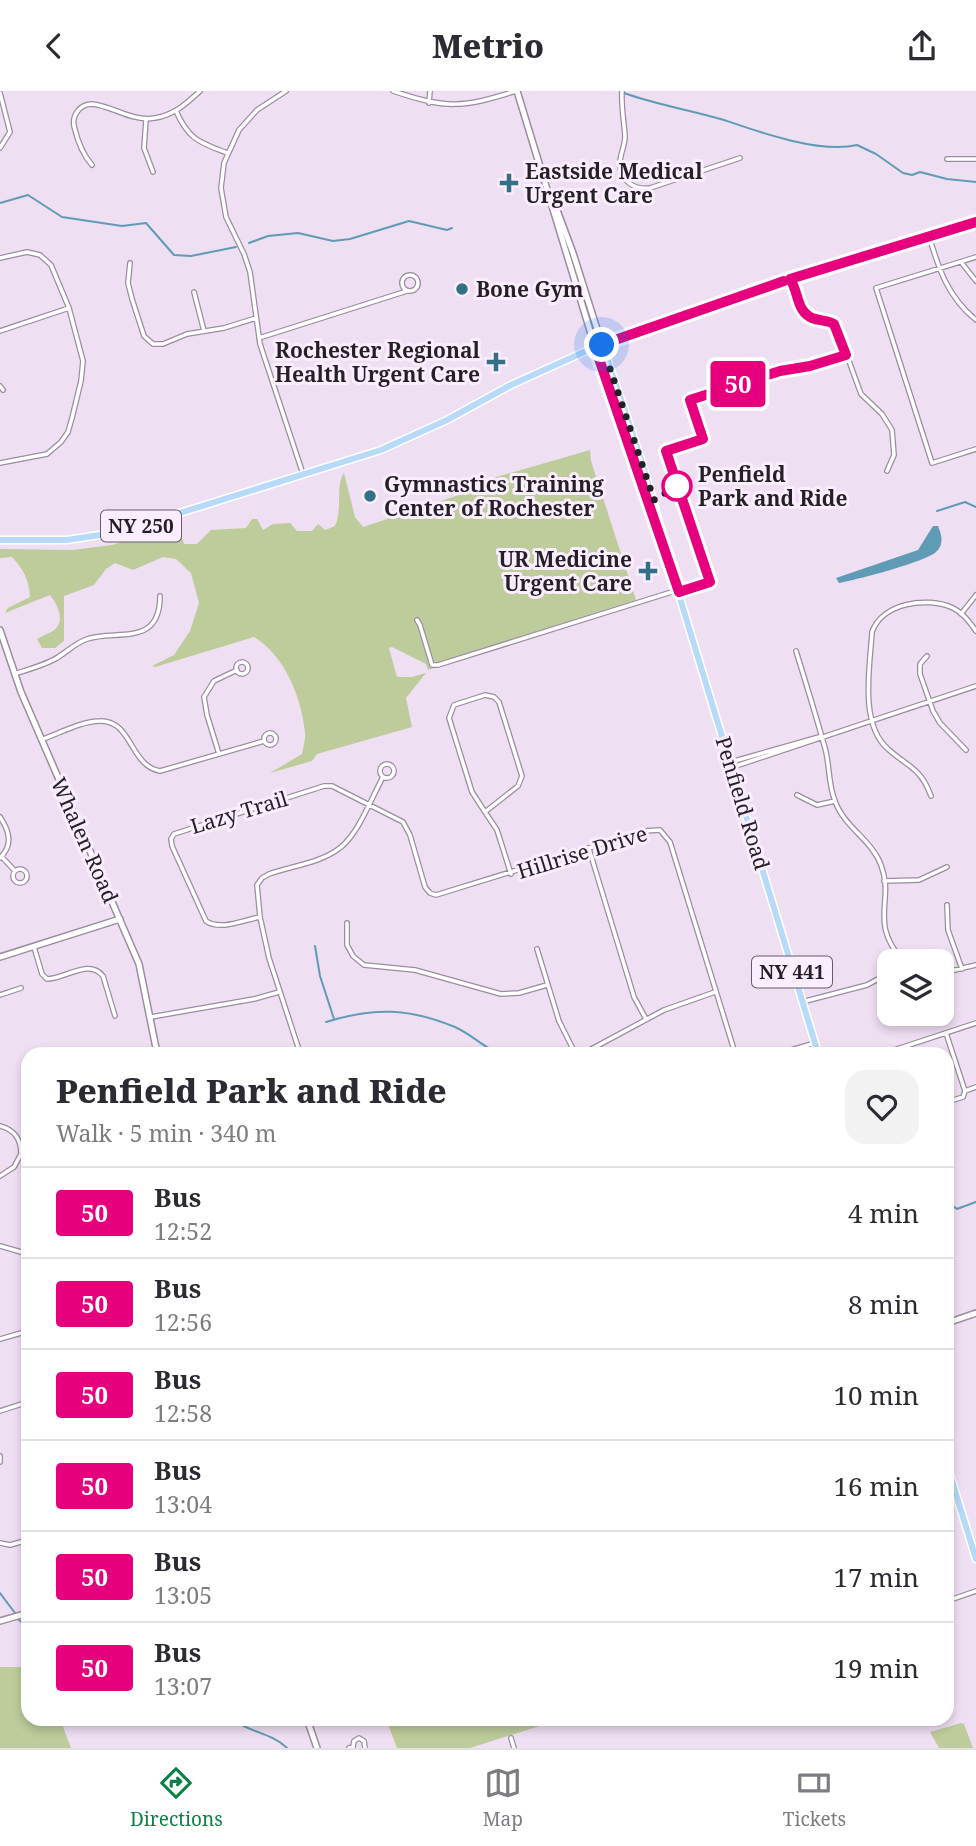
<!DOCTYPE html>
<meta charset="utf-8">
<style>
body{margin:0;font-family:"Noto Serif",serif;background:#f2f2f3;color:#2b2b33;height:100vh;display:flex;flex-direction:column;font-size:26px;white-space:nowrap}
*{box-sizing:border-box;margin:0}
p{font-size:23px;color:#7c7c81}
.icon{flex:none;width:38px;height:38px;fill:none;stroke:currentColor;stroke-width:2;stroke-linecap:round;stroke-linejoin:round}
.map{position:relative;flex:1;overflow:hidden}
.side{position:absolute;left:21px;top:956px;width:933px;height:679px;display:flex;flex-direction:column;background:#fff;border-radius:21px;box-shadow:0 4px 10px #0003}
.side>*{flex:none}
.badge{padding:0 14px;border-radius:5px;font-size:24px;line-height:46px}
.fabs{position:absolute;left:877px;top:858px;display:grid;gap:14px}
.fabs a{display:grid;place-items:center;width:77px;height:77px;border-radius:14px;background:#fff;box-shadow:0 4px 10px #0003;font-size:35px}
.you{position:absolute;width:35px;height:35px;margin:-18px;border:5px solid #fff;border-radius:50%;background:#1a73e8;box-shadow:0 0 0 10px #1a73e833}
.map>.badge{position:absolute;translate:-50% -50%;box-shadow:0 0 0 4px #fff}
.round{display:grid;place-items:center;flex:none;width:74px;height:74px;border-radius:21px;background:#f2f2f3}
.summary{display:flex;align-items:center;justify-content:space-between;height:119px;padding:0 35px}
h1{font-size:33px;font-weight:800;line-height:52px}
ul{padding:0;list-style:none}
li{display:flex;align-items:center;gap:21px;height:91px;padding:0 35px;border-top:2px solid #e1e1e2}
li div{flex:1}
li b{display:block;font-size:26px}
li em{font-style:normal}
li .badge{min-width:77px;font-weight:700;text-align:center}
header{display:flex;justify-content:space-between;align-items:center;height:91px;padding:0 35px;background:#fff;font-size:32px;font-weight:800}
.tabs{display:flex;justify-content:space-around;align-items:center;height:98px;border-top:2px solid #e1e1e2;background:#fff;font-size:19px;color:#7c7c81}
.tabs a{display:grid;justify-items:center;gap:4px}
.tabs .active{color:#0b8043}
.map>svg:first-child{display:block}
.green{fill:#becb9b}
.water{fill:#609bb5}
.lines{fill:none;stroke-linecap:round;stroke-linejoin:round}
.stream{stroke:#609bb5;stroke-width:2}
.street-casing{stroke:#9b8da0;stroke-width:6}
.secondary-casing{stroke:#9b8da0;stroke-width:8}
.primary-casing{stroke:#fff;stroke-width:9}
.street{stroke:#fff;stroke-width:3.5}
.secondary{stroke:#fff;stroke-width:5}
.primary{stroke:#b7daf8;stroke-width:6}
.line-casing{stroke:#fff;stroke-width:16}
.line{stroke:#e6007e;stroke-width:10}
.walk{stroke:#251f26;stroke-width:7;stroke-dasharray:0 12.6}
.poi-dot{fill:#327086;stroke:#faedfe;stroke-width:2.5}
.stop-dot{fill:#fff;stroke:#e6007e;stroke-width:3.5}
.labels{text-anchor:middle;dominant-baseline:central;stroke-width:6;stroke-linejoin:round;paint-order:stroke}
.shield{fill:#faedfe;stroke:#655d67;stroke-width:2}
.shield-label{font-size:19px;font-weight:bold;fill:#251f26}
.poi-label{font-size:21px;font-weight:bold;fill:#251f26;stroke:#faedfe;text-anchor:start}
.stop-label{font-size:21px;font-weight:bold;fill:#251f26;stroke:#faedfe;text-anchor:start}
.street-label{font-size:21px;fill:#251f26;stroke:#faedfe}
</style>
<header><svg class="icon" aria-label="back" viewBox="0 0 24 24"><path d="M15 5l-7 7 7 7"/></svg>Metrio<svg class="icon" aria-label="share" viewBox="0 0 24 24"><path d="M12 15V3M7 8l5-5 5 5M5 13v7h14v-7"/></svg></header>
<div class="map">
<svg width="976" height="1657" viewBox="0 0 976 1657">
<rect width="100%" height="100%" fill="#efdff3"/>
<path class="green" d="M590 359 591 370 636 509 439 571 440 575 428 579 426 573 392 556 389 557 397 586H412L426 582 406 607 412 636 317 663 312 670 270 682 302 663C303 656 306 648 305 641 301 605 285 565 254 546L155 576 152 575 174 564 190 540 199 512 191 482 176 468 163 466 133 479 115 472 106 478 94 494 64 505V550L55 557H42L37 548C42 545 48 543 53 540 66 531 58 514 50 504L5 522 8 517 30 506C29 489 24 479 12 466L0 467V458L72 459 112 454 143 444 175 437 180 439 184 453H197L211 439 246 437 252 428H257L263 439 273 433 290 432 297 440H312L318 433 325 439 335 435C343 418 335 394 344 382L355 426 363 436 465 402 486 389Z
M0 1576H28V1628H60L71 1657H0Z
M386 1628H547L549 1632 470 1657H397Z
M961 1632 964 1633 973 1657H939L930 1641Z"/>
<path class="water" d="M933 435H938C942 444 944 454 936 461 925 471 856 489 839 492L836 487 918 459Z"/>
<g class="lines">
<path class="stream" d="M624 2C657 14 691 19 724 29 759 41 821 63 857 54L876 63 903 82 912 84 920 81 947 88 976 91
M0 112 28 104 62 126 122 135 146 132 174 164 191 165 236 156
M249 152 268 145 298 142 333 150 350 148 409 130 447 139 452 137
M937 420 965 411 976 416
M315 855 320 885 334 928
M326 931C374 916 409 917 455 936 471 943 483 956 498 962
M947 1111 957 1118 976 1111
M0 1502 15 1522
M19 1529 28 1537
M232 1628C248 1641 272 1642 287 1657"/>
<defs>
<path id="street" d="M286 0 257 19 239 39 224 72 221 97 226 126 244 163 250 181 260 253 303 383
M393 0C447 18 462 17 516 0
M622 0C621 15 624 30 625 45 625 55 620 63 620 72 620 90 634 99 650 97L740 67
M0 2 10 41 0 57
M429 12 430 0
M176 20C189 49 199 51 227 62
M146 29 144 57 153 81
M947 68H976
M92 74C83 64 77 48 74 35 72 24 80 13 92 13 113 15 132 31 155 27 174 24 186 13 200 0
M929 145C939 179 948 206 976 229
M976 166 876 197 932 372 976 358
M0 167 27 161 40 164 51 174 69 217 83 270 81 290 72 327 68 341 61 351 47 363 0 372
M961 171 976 190
M130 172 128 192 132 208 144 245 153 253H163L187 243 224 237 256 227
M402 192a8 8 0 1 1 16 0a8 8 0 1 1-16 0Z
M790 188C790 202 798 220 811 226 821 231 829 228 837 237L861 303 882 323 892 339 894 364 887 380
M790 189 799 213
M194 201 204 240
M0 240 69 217
M259 247 407 200
M0 295 3 299
M961 523 976 504
M417 529 420 534 432 574H438L678 499
M796 560C806 592 816 625 825 657 830 675 828 693 835 710 844 736 872 749 881 774 895 811 868 830 903 870
M927 565 920 573V583L933 620 940 632 966 659
M236 577a6 6 0 1 1 12 0a6 6 0 1 1-12 0Z
M14 583C27 579 42 575 55 568 66 562 75 552 87 548 116 538 160 557 160 505
M485 604 494 606 499 611 522 685 518 695 485 721 472 701 449 627 454 614Z
M264 648a6 6 0 1 1 12 0a6 6 0 1 1-12 0Z
M43 648C60 642 82 630 100 630 132 629 130 675 160 680L264 650
M219 663 207 624 204 606 214 590 237 579
M731 671 819 646
M380 680a7 7 0 1 1 14 0a7 7 0 1 1-14 0Z
M733 676 976 595
M797 704 817 714 835 710
M931 705C921 677 908 676 888 658 859 633 870 575 872 541 882 512 927 505 953 517 963 522 970 531 976 540
M485 721 497 739 511 783
M0 726C10 741 13 754 0 767
M589 758 634 906 646 928
M2 766 15 780
M13 785a7 7 0 1 1 14 0a7 7 0 1 1-14 0Z
M884 790 919 789 947 776
M947 814 948 839 962 878
M260 826C244 829 220 840 206 830L172 755 171 748 174 743 324 695H332L403 731 410 744 425 796 430 802 436 804 644 740 660 739 670 751 735 962
M347 832V854L353 865 364 874 415 879 501 903 519 902 547 894
M34 856 42 883 47 888C65 888 89 867 103 885L115 925
M537 858 559 930 575 962
M942 882 976 874
M0 904 21 897
M802 911 867 894 889 882
M151 926 254 908 279 901
M946 942 965 1000
M300 962 269 867 260 826 257 794 262 787 269 783C291 775 322 772 341 756 358 743 372 706 383 686
M382 962 387 960 391 962
M584 962 664 919 715 901
M781 962 815 952
M885 962 976 932
M947 1011 963 1006 965 1000 976 996
M0 1035C15 1039 21 1048 21 1063L14 1076 0 1085
M0 1155 28 1163
M0 1248 28 1240
M0 1320 28 1311
M0 1365V1371
M0 1452 10 1454 28 1449
M947 1510 976 1500
M511 1647 514 1657
M349 1657 353 1656 354 1650 359 1647 364 1650 365 1657"/>
<path id="secondary" d="M517 0 595 256
M554 111 573 162 602 254
M0 539 21 601 139 873 157 962
M0 866 120 828
M947 1232 976 1222
M0 1530 28 1522
M307 1628 317 1657"/>
<path id="primary" d="M602 254C626 322 650 390 666 461L818 962
M595 256 658 440
M0 449H67L119 441 381 359 447 329 511 294 595 256 790 188 976 130
M947 1374 976 1468"/>
</defs>
<use href="#street" class="street-casing"/>
<use href="#secondary" class="secondary-casing"/>
<use href="#primary" class="primary-casing"/>
<use href="#street" class="street"/>
<use href="#secondary" class="secondary"/>
<use href="#primary" class="primary"/>
</g>
<g class="lines">
<defs>
<path id="line" d="M784 190 595 256 679 501 710 491 666 360 703 348 690 309 780 280 810 275 846 264 834 233C827 229 820 230 812 227 796 220 799 201 790 188L976 131"/>
</defs>
<use href="#line" class="line-casing"/>
<use href="#line" class="line"/>
<path class="walk" d="M602 254 654 409 677 395"/>
</g>
<g class="poi-dot">
<path d="M505.5 81.5h7v7h7v7h-7v7h-7v-7h-7v-7h7z"/>
<circle cx="462" cy="198" r="7"/>
<path d="M492.5 260.5h7v7h7v7h-7v7h-7v-7h-7v-7h7z"/>
<circle cx="370" cy="405" r="7"/>
<path d="M644.5 469.5h7v7h7v7h-7v7h-7v-7h-7v-7h7z"/>
</g>
<circle class="stop-dot" cx="677" cy="395" r="14"/>
<g class="labels">
<g class="shield">
<rect x="101" y="419.5" width="80" height="31" rx="5"/>
<rect x="752" y="865.5" width="80" height="31" rx="5"/>
</g>
<g class="shield-label">
<text x="141" y="435">NY 250</text>
<text x="792" y="881">NY 441</text>
</g>
<g class="poi-label">
<text x="525" y="80">Eastside Medical<tspan x="525" dy="24">Urgent Care</tspan></text>
<text x="476" y="198">Bone Gym</text>
<text x="480" y="259" text-anchor="end">Rochester Regional<tspan x="480" dy="24">Health Urgent Care</tspan></text>
<text x="384" y="393">Gymnastics Training<tspan x="384" dy="24">Center of Rochester</tspan></text>
<text x="632" y="468" text-anchor="end">UR Medicine<tspan x="632" dy="24">Urgent Care</tspan></text>
</g>
<g class="stop-label">
<text x="698" y="383">Penfield<tspan x="698" dy="24">Park and Ride</tspan></text>
</g>
<g class="street-label">
<text transform="translate(743 712) rotate(73)">Penfield Road</text>
<text transform="translate(239 721) rotate(-17)">Lazy Trail</text>
<text transform="translate(85 749) rotate(66)">Whalen Road</text>
<text transform="translate(582 761) rotate(-17)">Hillrise Drive</text>
</g>
</g>
</svg>
<div class="fabs">
<a><svg class="icon" aria-label="layers" viewBox="0 0 24 24"><path d="M12 4l9 5-9 5-9-5zM3 14l9 5 9-5"/></svg></a>
</div>
<div class="you" style="left:602px;top:254px"></div>
<b class="badge" style="left:738px;top:293px;background:#e6007e;color:#fff">50</b>
<section class="side">
<div class="summary"><div><h1>Penfield Park and Ride</h1><p>Walk · 5 min · 340 m</p></div><a class="round"><svg class="icon" aria-label="heart" viewBox="0 0 24 24"><path d="M12 20l-8-8c-3-5 5-10 8-4 3-6 11-1 8 4z"/></svg></a></div>
<ul>
<li><span class="badge" style="background:#e6007e;color:#fff">50</span><div><b>Bus</b><p>12:52</p></div><em>4 min</em></li>
<li><span class="badge" style="background:#e6007e;color:#fff">50</span><div><b>Bus</b><p>12:56</p></div><em>8 min</em></li>
<li><span class="badge" style="background:#e6007e;color:#fff">50</span><div><b>Bus</b><p>12:58</p></div><em>10 min</em></li>
<li><span class="badge" style="background:#e6007e;color:#fff">50</span><div><b>Bus</b><p>13:04</p></div><em>16 min</em></li>
<li><span class="badge" style="background:#e6007e;color:#fff">50</span><div><b>Bus</b><p>13:05</p></div><em>17 min</em></li>
<li><span class="badge" style="background:#e6007e;color:#fff">50</span><div><b>Bus</b><p>13:07</p></div><em>19 min</em></li>
</ul>
</section>
</div>
<nav class="tabs">
<a class="active"><svg class="icon" aria-label="directions" viewBox="0 0 24 24"><path d="M12 3l9 9-9 9-9-9zM9 14v-3h6M13 9l2 2-2 2"/></svg>Directions</a>
<a><svg class="icon" aria-label="map" viewBox="0 0 24 24"><path d="M3 6l6-2 6 2 6-2v14l-6 2-6-2-6 2zM9 4v14M15 6v14"/></svg>Map</a>
<a><svg class="icon" aria-label="tickets" viewBox="0 0 24 24"><path d="M3 7h18v10H3zM15 7v10"/></svg>Tickets</a>
</nav>
